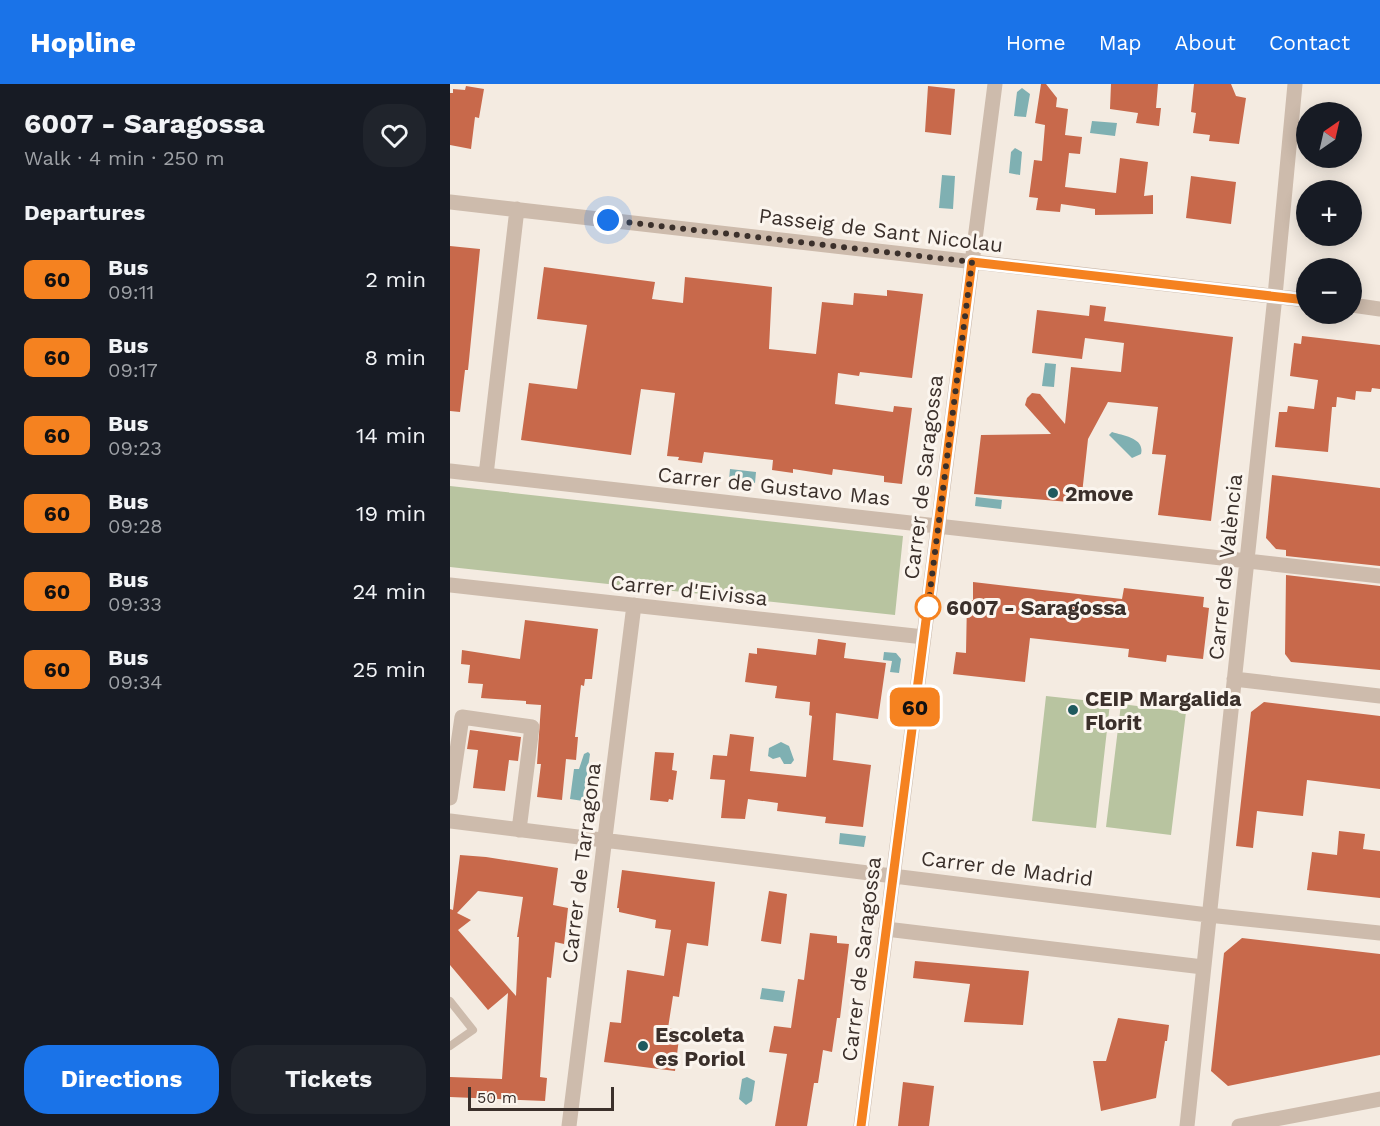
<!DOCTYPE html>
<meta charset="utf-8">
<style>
body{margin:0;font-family:"Work Sans",sans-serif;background:#20242c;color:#f1f3f6;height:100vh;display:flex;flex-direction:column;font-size:22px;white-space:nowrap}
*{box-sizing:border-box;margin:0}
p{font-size:20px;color:#9ea1a6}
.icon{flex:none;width:33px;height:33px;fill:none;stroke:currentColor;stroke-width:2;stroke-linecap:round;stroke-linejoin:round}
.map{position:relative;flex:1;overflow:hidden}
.side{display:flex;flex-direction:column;background:#171b24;width:450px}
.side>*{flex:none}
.badge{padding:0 12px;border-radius:9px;font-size:21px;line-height:39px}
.needle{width:39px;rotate:34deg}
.buttons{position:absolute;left:846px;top:18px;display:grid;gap:12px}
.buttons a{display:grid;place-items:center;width:66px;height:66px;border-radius:50%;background:#171b24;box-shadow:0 3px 15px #0003;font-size:30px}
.scale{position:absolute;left:18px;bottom:15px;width:146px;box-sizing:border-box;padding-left:6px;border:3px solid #3b302b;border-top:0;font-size:16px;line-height:21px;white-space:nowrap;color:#3b302b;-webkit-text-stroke:4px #fbf5ee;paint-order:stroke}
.you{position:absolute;width:30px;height:30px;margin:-15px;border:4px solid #fff;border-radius:50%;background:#1a73e8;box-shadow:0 0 0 9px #1a73e833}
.map>.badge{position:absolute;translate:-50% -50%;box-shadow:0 0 0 3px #fff}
h2{padding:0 24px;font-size:22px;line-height:54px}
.round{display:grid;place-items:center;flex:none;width:63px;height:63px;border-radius:24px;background:#20242c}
.overview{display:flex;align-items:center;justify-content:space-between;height:102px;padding:0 24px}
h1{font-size:28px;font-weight:700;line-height:45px}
.action{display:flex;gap:12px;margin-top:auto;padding:12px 24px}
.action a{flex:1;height:69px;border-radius:24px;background:#1a73e8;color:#fff;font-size:24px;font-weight:700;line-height:69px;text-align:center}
.action a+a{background:#20242c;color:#f1f3f6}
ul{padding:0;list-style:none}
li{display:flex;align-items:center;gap:18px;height:78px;padding:0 24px}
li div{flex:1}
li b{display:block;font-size:22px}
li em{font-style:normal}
li .badge{min-width:66px;font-weight:700;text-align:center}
header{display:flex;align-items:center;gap:36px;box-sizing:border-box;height:84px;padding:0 30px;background:#1a73e8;color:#fff}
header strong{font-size:28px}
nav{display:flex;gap:33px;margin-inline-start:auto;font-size:21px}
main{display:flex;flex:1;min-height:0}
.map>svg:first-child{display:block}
.green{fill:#b8c4a0}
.water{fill:#7fb0b2}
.building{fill:#c8694b;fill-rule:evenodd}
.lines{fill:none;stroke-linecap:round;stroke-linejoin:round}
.service{stroke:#cdbbac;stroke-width:8}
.minor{stroke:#cdbbac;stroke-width:15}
.line-casing{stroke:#fff;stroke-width:14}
.line{stroke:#f58220;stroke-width:9}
.walk{stroke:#3b302b;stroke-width:6;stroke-dasharray:0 10.8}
.poi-dot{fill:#1f5a5e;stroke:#fbf5ee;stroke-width:2}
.stop-dot{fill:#fff;stroke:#f58220;stroke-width:3}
.labels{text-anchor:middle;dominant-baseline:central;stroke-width:6;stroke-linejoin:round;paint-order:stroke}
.street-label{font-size:21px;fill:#3b302b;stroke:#fbf5ee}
.poi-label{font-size:21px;font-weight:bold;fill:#3b302b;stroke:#fbf5ee;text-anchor:start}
.stop-label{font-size:21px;font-weight:bold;fill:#3b302b;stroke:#fbf5ee;text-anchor:start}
</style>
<header>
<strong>Hopline</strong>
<nav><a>Home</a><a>Map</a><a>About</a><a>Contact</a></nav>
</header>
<main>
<section class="side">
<div class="overview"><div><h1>6007 - Saragossa</h1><p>Walk · 4 min · 250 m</p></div><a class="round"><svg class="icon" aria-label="heart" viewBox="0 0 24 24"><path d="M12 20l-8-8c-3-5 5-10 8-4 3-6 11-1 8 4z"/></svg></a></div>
<h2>Departures</h2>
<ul>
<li><span class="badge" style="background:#f58220;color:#111">60</span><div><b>Bus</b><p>09:11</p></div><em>2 min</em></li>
<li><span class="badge" style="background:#f58220;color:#111">60</span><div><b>Bus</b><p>09:17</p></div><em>8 min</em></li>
<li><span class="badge" style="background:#f58220;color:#111">60</span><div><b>Bus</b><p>09:23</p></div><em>14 min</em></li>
<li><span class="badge" style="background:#f58220;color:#111">60</span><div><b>Bus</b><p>09:28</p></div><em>19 min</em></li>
<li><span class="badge" style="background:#f58220;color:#111">60</span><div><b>Bus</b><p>09:33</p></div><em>24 min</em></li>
<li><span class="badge" style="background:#f58220;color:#111">60</span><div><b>Bus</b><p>09:34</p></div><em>25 min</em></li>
</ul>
<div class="action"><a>Directions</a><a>Tickets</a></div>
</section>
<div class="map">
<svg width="930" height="1042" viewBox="0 0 930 1042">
<rect width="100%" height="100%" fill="#f4ebe1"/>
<path class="green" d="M0 402 453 452 445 531 0 483Z
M596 612 660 619 646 744 582 737Z
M671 620 736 628 721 751 656 743Z"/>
<path class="water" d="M572 4 580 10 576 33 564 32 567 8Z
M642 37 667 39 665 52 640 49Z
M565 64 572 68 570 91 559 89 561 68Z
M492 91 505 92 503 125 489 124Z
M595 279 606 280 604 303 592 302Z
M662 348C674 352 695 354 691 370L682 374 659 351Z
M280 385 306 388 305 399 279 396Z
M526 413 552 416 551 425 525 422Z
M434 568 446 569 451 575 449 589 440 588 442 577 433 576Z
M331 658 339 662 344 676 341 680H334L330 673 323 675 318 672 319 664Z
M138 668 140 670 133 717 120 715 124 685H129L134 670Z
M390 749 416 752 414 763 389 760Z
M312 904 335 907 333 918 310 915Z
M297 993 305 997 302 1017 296 1021 289 1015 292 995Z"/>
<path class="building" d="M591 0H596L607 14 606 23 618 25 615 51 632 53 630 70 619 69 615 103 666 109 670 74 698 78 694 112 703 111V130L645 131V125L611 120 610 128 586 126 588 114 579 113 584 76 592 77 595 41 585 39Z
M661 0H708L706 24H711L709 42 686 39 688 29 660 25Z
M744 0H781L786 12 796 14 789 60 759 57 760 51 743 49 746 29 741 28Z
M16 2 34 5 29 34 25 33 21 65 0 61V9H3V5L15 6Z
M478 2 505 5 501 51 475 48Z
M741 92 786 98 781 140 736 134Z
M0 162 30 165 18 286H15L10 328 0 327Z
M94 183 205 198 202 215 233 219 235 193 322 203 319 265 366 270 372 218 403 221 404 209 437 212V206L473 210 462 294 410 288 409 292 388 289 385 320 443 328 444 322 462 324 452 400 434 398V392L383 385 382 391 343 385V389L322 386 323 376 254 368 252 379 228 376 229 373 217 372 225 309 191 305 181 371 71 356 79 299 127 305 137 241 87 235Z
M640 221 656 223 654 237 783 253 761 437 708 431 716 371 702 370 708 323 658 318 638 355 631 419 524 410 531 351 601 350 575 321 577 314 582 309 590 310 615 340 621 283 671 288 674 259 635 254 632 275 582 269 587 226 639 232Z
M852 252 930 261V305L922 304 921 308 906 307 905 316 887 313 886 323H882L878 368 825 363 829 328H837L838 322 864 325 868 296 840 292 844 259 851 260Z
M822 391 930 404V482L836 472V466L826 465 816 454Z
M836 491 930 502V586L841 578 835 570Z
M523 498 672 515 674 504 754 513 753 523 759 524 753 575 717 571 716 578 678 573 679 565 580 554 575 598 503 590 506 568 516 569 517 516H523Z
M75 536 148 545 142 595H135L134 602 131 601 125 653H128L126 676 116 675 112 716 87 713 91 680H87L91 621 76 620V617L31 614 33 600 18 599 20 581 11 580 12 566 70 575Z
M368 555 396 559 394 574 436 579 428 635 386 629 383 676 421 681 413 743 375 739 376 733 327 727 328 719 298 715 295 735 271 734 275 696 260 695 263 671 277 672 280 650 304 653 300 687 356 693 362 632 359 631 360 618 325 614 327 602 295 598 299 569 307 570V564L366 571Z
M814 618 930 632V705L857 696 853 732 807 727 803 764 786 762 801 628Z
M20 646 71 653 68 677 59 676 55 707 23 704 28 666 17 665Z
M205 668 224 669 222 686 227 687 223 716 219 715 218 718 200 716Z
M889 747 915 750 913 765 930 767V814L857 806 862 768 887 771Z
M10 771 36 773 108 784 103 821 118 824 114 860 105 858 101 894 97 893 90 993 97 994 95 1017 0 1013V993L52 995 58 909 38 926 0 881V825L3 826ZM28 807 73 813 67 853H69L66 912 8 846 21 836 7 829Z
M172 786 265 798 258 862 237 859 229 913 223 912 218 944 230 946 225 987 154 978 160 938 171 939 177 886 214 892 221 846 205 844 206 836 169 828V824H167Z
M319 807 337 810 331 860 311 857Z
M360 849 387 852V859L399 860 390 934H387L382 968 373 966 368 999H364L357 1042H325L337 970 319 968 324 942 341 944 348 895 354 896Z
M792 854 930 870V971L778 1002 761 987 774 869Z
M465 877 579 887 573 941 514 938 520 900 463 894Z
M668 934 719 941 717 957H715L706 1014 651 1027 643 977H656Z
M453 998 484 1002 479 1042H448Z"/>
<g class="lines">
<path class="service" d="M0 917 23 946 0 962"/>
<path class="minor" d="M0 118 856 216
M902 221 930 225
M0 387 930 492
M36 391 67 125
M0 501 474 553
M784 595 930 612
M0 714 12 633 82 643 69 746
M0 737 758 831 930 849
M436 845 753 883
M119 1042 184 521
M411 1042 545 0
M737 1042 825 212 845 0
M789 1042 930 1015"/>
</g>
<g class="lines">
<defs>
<path id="line" d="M411 1042 522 178 856 216"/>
</defs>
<use href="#line" class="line-casing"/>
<use href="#line" class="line"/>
<path class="walk" d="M158 136 522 178 478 523"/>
</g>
<g class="poi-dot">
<circle cx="603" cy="409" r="6"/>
<circle cx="623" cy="626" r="6"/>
<circle cx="193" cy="962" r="6"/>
</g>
<circle class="stop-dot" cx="478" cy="523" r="12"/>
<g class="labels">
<g class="street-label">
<text transform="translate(431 146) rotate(7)">Passeig de Sant Nicolau</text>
<text transform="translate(473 393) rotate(-83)">Carrer de Saragossa</text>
<text transform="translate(324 402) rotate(6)">Carrer de Gustavo Mas</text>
<text transform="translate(775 483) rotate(-84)">Carrer de València</text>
<text transform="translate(239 506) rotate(6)">Carrer d'Eivissa</text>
<text transform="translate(131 779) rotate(-83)">Carrer de Tarragona</text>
<text transform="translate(557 784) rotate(7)">Carrer de Madrid</text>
<text transform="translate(411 875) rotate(-83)">Carrer de Saragossa</text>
</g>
<g class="poi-label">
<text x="615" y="409">2move</text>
<text x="635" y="614">CEIP Margalida<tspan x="635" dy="24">Florit</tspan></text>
<text x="205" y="950">Escoleta<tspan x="205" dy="24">es Poriol</tspan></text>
</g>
<g class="stop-label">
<text x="496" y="523">6007 - Saragossa</text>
</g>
</g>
</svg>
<div class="buttons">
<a><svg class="needle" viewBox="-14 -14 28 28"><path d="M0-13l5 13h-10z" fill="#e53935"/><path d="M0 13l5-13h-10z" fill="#9ea1a6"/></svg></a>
<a>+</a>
<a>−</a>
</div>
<div class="scale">50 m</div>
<div class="you" style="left:158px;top:136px"></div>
<b class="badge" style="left:465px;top:623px;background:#f58220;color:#111">60</b>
</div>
</main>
